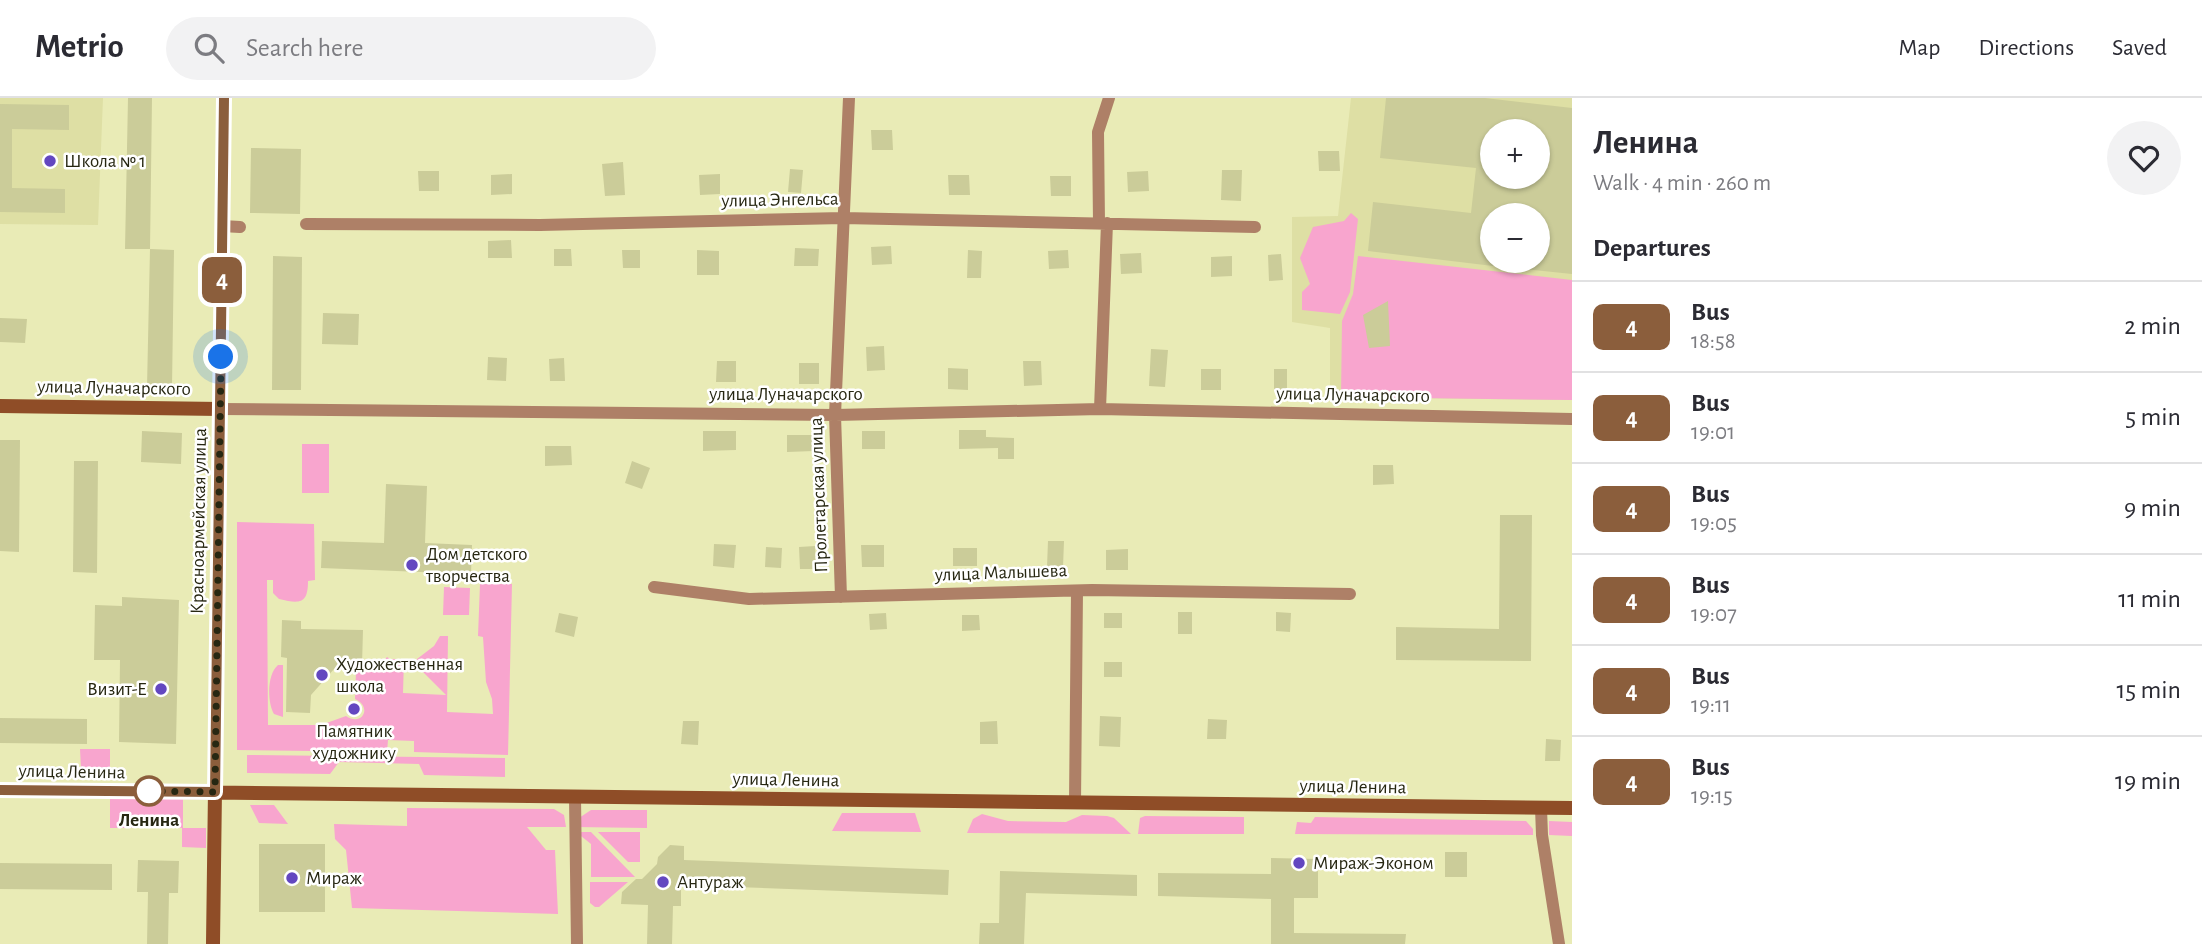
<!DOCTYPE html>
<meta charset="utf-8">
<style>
body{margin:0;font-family:"Alegreya Sans",sans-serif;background:#f2f2f3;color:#2b2b33;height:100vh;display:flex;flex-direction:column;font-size:26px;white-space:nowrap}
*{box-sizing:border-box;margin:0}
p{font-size:23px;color:#7c7c81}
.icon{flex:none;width:38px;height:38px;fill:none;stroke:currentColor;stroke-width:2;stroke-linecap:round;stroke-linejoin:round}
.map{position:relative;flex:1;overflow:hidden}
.drawer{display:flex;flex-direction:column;background:#fff;width:630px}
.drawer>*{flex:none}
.badge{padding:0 14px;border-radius:10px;font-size:24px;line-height:46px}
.controls{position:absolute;left:1480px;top:21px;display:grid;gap:14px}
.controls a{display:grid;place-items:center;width:70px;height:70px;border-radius:50%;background:#fff;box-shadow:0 2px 5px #0004;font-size:35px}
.you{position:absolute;width:35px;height:35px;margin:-18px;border:5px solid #fff;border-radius:50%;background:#1a73e8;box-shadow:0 0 0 10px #1a73e833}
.map>.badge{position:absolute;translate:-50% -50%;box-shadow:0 0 0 4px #fff}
h2{padding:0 21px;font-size:26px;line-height:63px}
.round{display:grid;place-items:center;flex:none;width:74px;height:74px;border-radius:37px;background:#f2f2f3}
.summary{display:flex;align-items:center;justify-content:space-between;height:119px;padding:0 21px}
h1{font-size:33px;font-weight:600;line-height:52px}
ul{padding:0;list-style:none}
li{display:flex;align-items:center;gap:21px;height:91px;padding:0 21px;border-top:2px solid #e1e1e2}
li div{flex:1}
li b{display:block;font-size:26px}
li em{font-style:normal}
li .badge{min-width:77px;font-weight:700;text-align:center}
header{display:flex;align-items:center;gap:42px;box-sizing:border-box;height:98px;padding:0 35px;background:#fff;border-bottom:2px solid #e1e1e2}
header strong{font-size:33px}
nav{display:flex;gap:38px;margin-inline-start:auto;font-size:24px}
.search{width:490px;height:63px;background:#f2f2f3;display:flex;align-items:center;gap:18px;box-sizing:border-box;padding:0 24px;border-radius:38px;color:#7c7c81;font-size:26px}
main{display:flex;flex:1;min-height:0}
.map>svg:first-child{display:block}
.built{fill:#dedfa4;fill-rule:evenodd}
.green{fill:#f8a5ce}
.building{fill:#cbcc99;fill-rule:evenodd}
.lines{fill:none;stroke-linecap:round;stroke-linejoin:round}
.street{stroke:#ae8067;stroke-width:12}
.secondary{stroke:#8f4d27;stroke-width:14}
.line-casing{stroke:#fff;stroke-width:16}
.line{stroke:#8b5e3c;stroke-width:10}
.walk{stroke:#272712;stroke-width:7;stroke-dasharray:0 12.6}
.poi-dot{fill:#6347c0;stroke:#fff;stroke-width:2.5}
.stop-dot{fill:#fff;stroke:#8b5e3c;stroke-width:3.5}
.labels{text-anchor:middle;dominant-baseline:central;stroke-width:5;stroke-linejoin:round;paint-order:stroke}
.poi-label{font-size:19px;fill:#272712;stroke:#fff;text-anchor:start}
.street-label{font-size:19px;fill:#272712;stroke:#fff}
.stop-label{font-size:19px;font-weight:bold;fill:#272712;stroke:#fff}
</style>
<header>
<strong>Metrio</strong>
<div class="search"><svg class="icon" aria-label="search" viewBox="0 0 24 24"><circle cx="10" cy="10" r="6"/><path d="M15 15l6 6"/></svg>Search here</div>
<nav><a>Map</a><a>Directions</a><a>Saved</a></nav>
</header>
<main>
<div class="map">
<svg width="1572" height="846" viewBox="0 0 1572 846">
<rect width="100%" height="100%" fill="#e9ebb6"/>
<path class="built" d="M0 0H103L98 127 0 126Z
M1351 0H1572V302L1330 299V230L1292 224V119L1338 118ZM1493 33H1538V79H1493ZM1493 117H1538V163H1493Z"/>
<path class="green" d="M1351 115 1358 121 1350 194 1340 216 1302 212V194L1310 186 1300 160 1313 129 1344 123Z
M1358 158 1572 182V302L1341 299 1342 223 1353 196Z
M302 346H329V395H302Z
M237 424 314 426 315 482 308 483C308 506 300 506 279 501L273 495V482H267L268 627H321L346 618C362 629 373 609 355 601L356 573 368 565H382L387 559 390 561H404L403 595 446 597 417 568V561L434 548 440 538H448L447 614 493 616 492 601 486 584 483 539 478 538 480 486H512L508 657 414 654V643L388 642 387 654 237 652Z
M444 489 470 490 469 517H443Z
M278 567H283V619L274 616C267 604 267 576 278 567Z
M80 651H110V671H81Z
M247 657 505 660V679L424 677 419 666 339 664 330 676 247 675Z
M110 693H183V730H206V750L182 749V730H110Z
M250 707H274L288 726 259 725Z
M407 710 554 711 564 717 566 729H527L546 752H555L558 816 352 810 346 752 335 741 334 726 407 728Z
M591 712H647V730L575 729 579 720Z
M842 715H915L921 734 832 733Z
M982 716 1008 723 1066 724 1082 717 1107 718 1114 720 1131 736 967 735 973 721Z
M1145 718 1244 719V736H1138L1140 720Z
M1315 719 1526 723 1533 731V737L1295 736 1297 724 1311 725Z
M1549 723 1572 724V738L1549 737Z
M580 734H591L635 779H591V746L581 738Z
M598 734H640V764H628Z
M590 784H628L599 809H595L590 805Z"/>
<path class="building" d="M128 0H152L150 151H125Z
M1386 0H1485L1572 10V176L1513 170 1514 163H1538V117H1493V168L1368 153 1373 104 1471 115 1476 70 1380 60ZM1493 33H1538V79H1493Z
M0 6 69 7V32L12 31V90L65 91V115L0 114Z
M871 32H892L893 52H872Z
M251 50 301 51 300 116 250 115Z
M1318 53H1339L1340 73H1319Z
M623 64 625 97 605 98 602 66Z
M790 71 803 72 801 95 788 94Z
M1222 72H1242L1241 103 1221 102Z
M418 73H439V93H419Z
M1148 73 1149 93 1128 94 1127 74Z
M512 76V96L491 97V77Z
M720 76V96L700 97 699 77Z
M948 77H969L970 97H949Z
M1050 78H1071V98H1051Z
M511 142 512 160H488V143Z
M891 148 892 166 872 167 871 149Z
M795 150 819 151 818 168H794Z
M150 151 174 152 172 290 147 289Z
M554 151H571L572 168H554Z
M622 152H640V170H623Z
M697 152 719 153V177H697Z
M968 152 982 153 981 180H967Z
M1068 152 1069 170 1049 171 1048 153Z
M1141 155 1142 175 1121 176 1120 156Z
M1281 156 1283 182 1269 183 1268 157Z
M273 158 302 159 301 292H272Z
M1232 158V178L1211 179V159Z
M1388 203 1390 248 1369 250 1363 217Z
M323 215 359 216 358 247 322 246Z
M0 220 27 221 25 245 0 244Z
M884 248 885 272 867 273 866 249Z
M1151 251 1168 252 1165 289 1149 288Z
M488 259 507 260 506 283 487 282Z
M564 260 565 283H550L549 261Z
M717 263H736V284H716Z
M1023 263H1041L1042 287 1024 288Z
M799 265H819V286H799Z
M948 270 968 271V292L948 291Z
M1201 271H1221V292H1201Z
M1274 271H1287V292H1274Z
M959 332H986V339L1014 340V361H998V350L959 351Z
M142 333 182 335 181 366 141 364Z
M703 333H736V352L703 353Z
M862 333H885V351H862Z
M787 337H814V353L787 354Z
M0 342H20L19 454 0 453Z
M545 348H571L572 367 545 368Z
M74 363H98L97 475 73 474Z
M632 363 650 370 642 391 625 385Z
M1373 367H1393L1394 386 1373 387Z
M386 386 427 388 425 445 472 447 471 476 321 470 322 443 384 445Z
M1500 417H1532L1531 563 1396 562V529L1499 531Z
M1048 443H1064L1063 469H1047Z
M714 446 736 447 734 470 713 468Z
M861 447H884V469H862Z
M815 448 816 471H800L799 449Z
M766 449 782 450 781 470 765 469Z
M953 450H977V468H953Z
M1128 451V472H1106V452Z
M122 499 179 502 176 646 119 644 120 562H94L95 507 122 508Z
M1178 514H1192V536H1178Z
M1276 514 1291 515 1290 534 1276 533Z
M559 515 578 519 574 539 555 534Z
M886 515 887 531 870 532 869 516Z
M1104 515H1122V530H1104Z
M962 517H979L980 532 962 533Z
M282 522 301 523V531L363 532 362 567H350L334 571 311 597 310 615 286 614 287 560 281 559Z
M1104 564H1122V579H1104Z
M1100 618 1121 619 1120 649 1099 648Z
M0 620 87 621V646L0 645Z
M1208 621 1227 622 1226 641H1207Z
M683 623H699L698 647 681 646Z
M997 623 998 646H980V624Z
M1546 641 1561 642 1560 663H1545Z
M259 746H325V814H259Z
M670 747 684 748V762L949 772 948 797 681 787V808H673L672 846H647L648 807 621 806 622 794 636 781H642L657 766 658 759Z
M1445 754H1467V779H1445Z
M1271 760 1318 761V800H1294V835L1406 836 1405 846H1271V801L1158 798V775L1271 776Z
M138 762 179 763 178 795H169L168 846H147L148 794H137Z
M0 765 112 766V792L0 791Z
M1000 773 1137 777V798L1026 795 1024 846H979L980 825H999Z"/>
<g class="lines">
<path class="street" d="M1099 125 1098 34 1109 0
M306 126 540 127 843 120 1255 129
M222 128 240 129
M220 311 835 317 1100 311 1572 321
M1100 311 1107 125
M654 489 749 501 1092 492 1350 496
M841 499 835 317 849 0
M575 699 577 846
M1075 705 1077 493
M1541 710 1542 737 1559 846"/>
<path class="secondary" d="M0 308 220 311
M0 692 1572 710
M213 846 224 0"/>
</g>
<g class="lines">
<defs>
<path id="line" d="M0 692 215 694 224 0"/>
</defs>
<use href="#line" class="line-casing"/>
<use href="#line" class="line"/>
<path class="walk" d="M149 693H143L215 694 221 259"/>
</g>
<g class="poi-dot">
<circle cx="50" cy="63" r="7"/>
<circle cx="412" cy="467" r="7"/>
<circle cx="322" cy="577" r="7"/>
<circle cx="161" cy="591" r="7"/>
<circle cx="354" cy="611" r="7"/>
<circle cx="1299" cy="765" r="7"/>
<circle cx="292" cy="780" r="7"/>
<circle cx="663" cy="784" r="7"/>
</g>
<circle class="stop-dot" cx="149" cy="693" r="14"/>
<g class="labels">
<g class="poi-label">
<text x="64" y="63">Школа № 1</text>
<text x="426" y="456">Дом детского<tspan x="426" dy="22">творчества</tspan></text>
<text x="336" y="566">Художественная<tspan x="336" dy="22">школа</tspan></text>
<text x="147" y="591" text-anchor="end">Визит-Е</text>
<text x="354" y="633" text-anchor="middle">Памятник<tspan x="354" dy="22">художнику</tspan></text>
<text x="1313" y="765">Мираж-Эконом</text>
<text x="306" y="780">Мираж</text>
<text x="677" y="784">Антураж</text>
</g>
<g class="street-label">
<text transform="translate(780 102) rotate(-1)">улица Энгельса</text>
<text transform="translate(114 290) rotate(1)">улица Луначарского</text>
<text x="786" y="296">улица Луначарского</text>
<text transform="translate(1353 297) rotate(1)">улица Луначарского</text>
<text transform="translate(819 397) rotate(-92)">Пролетарская улица</text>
<text transform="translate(199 423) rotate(-89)">Красноармейская улица</text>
<text transform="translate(1001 475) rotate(-2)">улица Малышева</text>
<text transform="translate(72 674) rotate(1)">улица Ленина</text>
<text transform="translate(786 682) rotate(1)">улица Ленина</text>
<text transform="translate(1353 689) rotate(1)">улица Ленина</text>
</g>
<g class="stop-label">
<text x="149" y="722">Ленина</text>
</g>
</g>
</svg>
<div class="controls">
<a>+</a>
<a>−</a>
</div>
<div class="you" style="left:221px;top:259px"></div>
<b class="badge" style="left:222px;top:182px;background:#8b5e3c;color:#fff">4</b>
</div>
<section class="drawer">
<div class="summary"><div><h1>Ленина</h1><p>Walk · 4 min · 260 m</p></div><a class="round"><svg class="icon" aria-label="heart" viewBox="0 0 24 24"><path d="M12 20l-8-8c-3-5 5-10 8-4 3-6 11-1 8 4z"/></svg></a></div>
<h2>Departures</h2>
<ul>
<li><span class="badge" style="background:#8b5e3c;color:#fff">4</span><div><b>Bus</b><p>18:58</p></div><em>2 min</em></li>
<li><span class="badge" style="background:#8b5e3c;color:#fff">4</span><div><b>Bus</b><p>19:01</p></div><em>5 min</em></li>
<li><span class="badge" style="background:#8b5e3c;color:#fff">4</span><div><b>Bus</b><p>19:05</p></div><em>9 min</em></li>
<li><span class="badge" style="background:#8b5e3c;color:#fff">4</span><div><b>Bus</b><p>19:07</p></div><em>11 min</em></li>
<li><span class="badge" style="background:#8b5e3c;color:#fff">4</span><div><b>Bus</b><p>19:11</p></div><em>15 min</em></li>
<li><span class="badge" style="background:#8b5e3c;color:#fff">4</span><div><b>Bus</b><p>19:15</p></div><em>19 min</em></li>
</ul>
</section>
</main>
